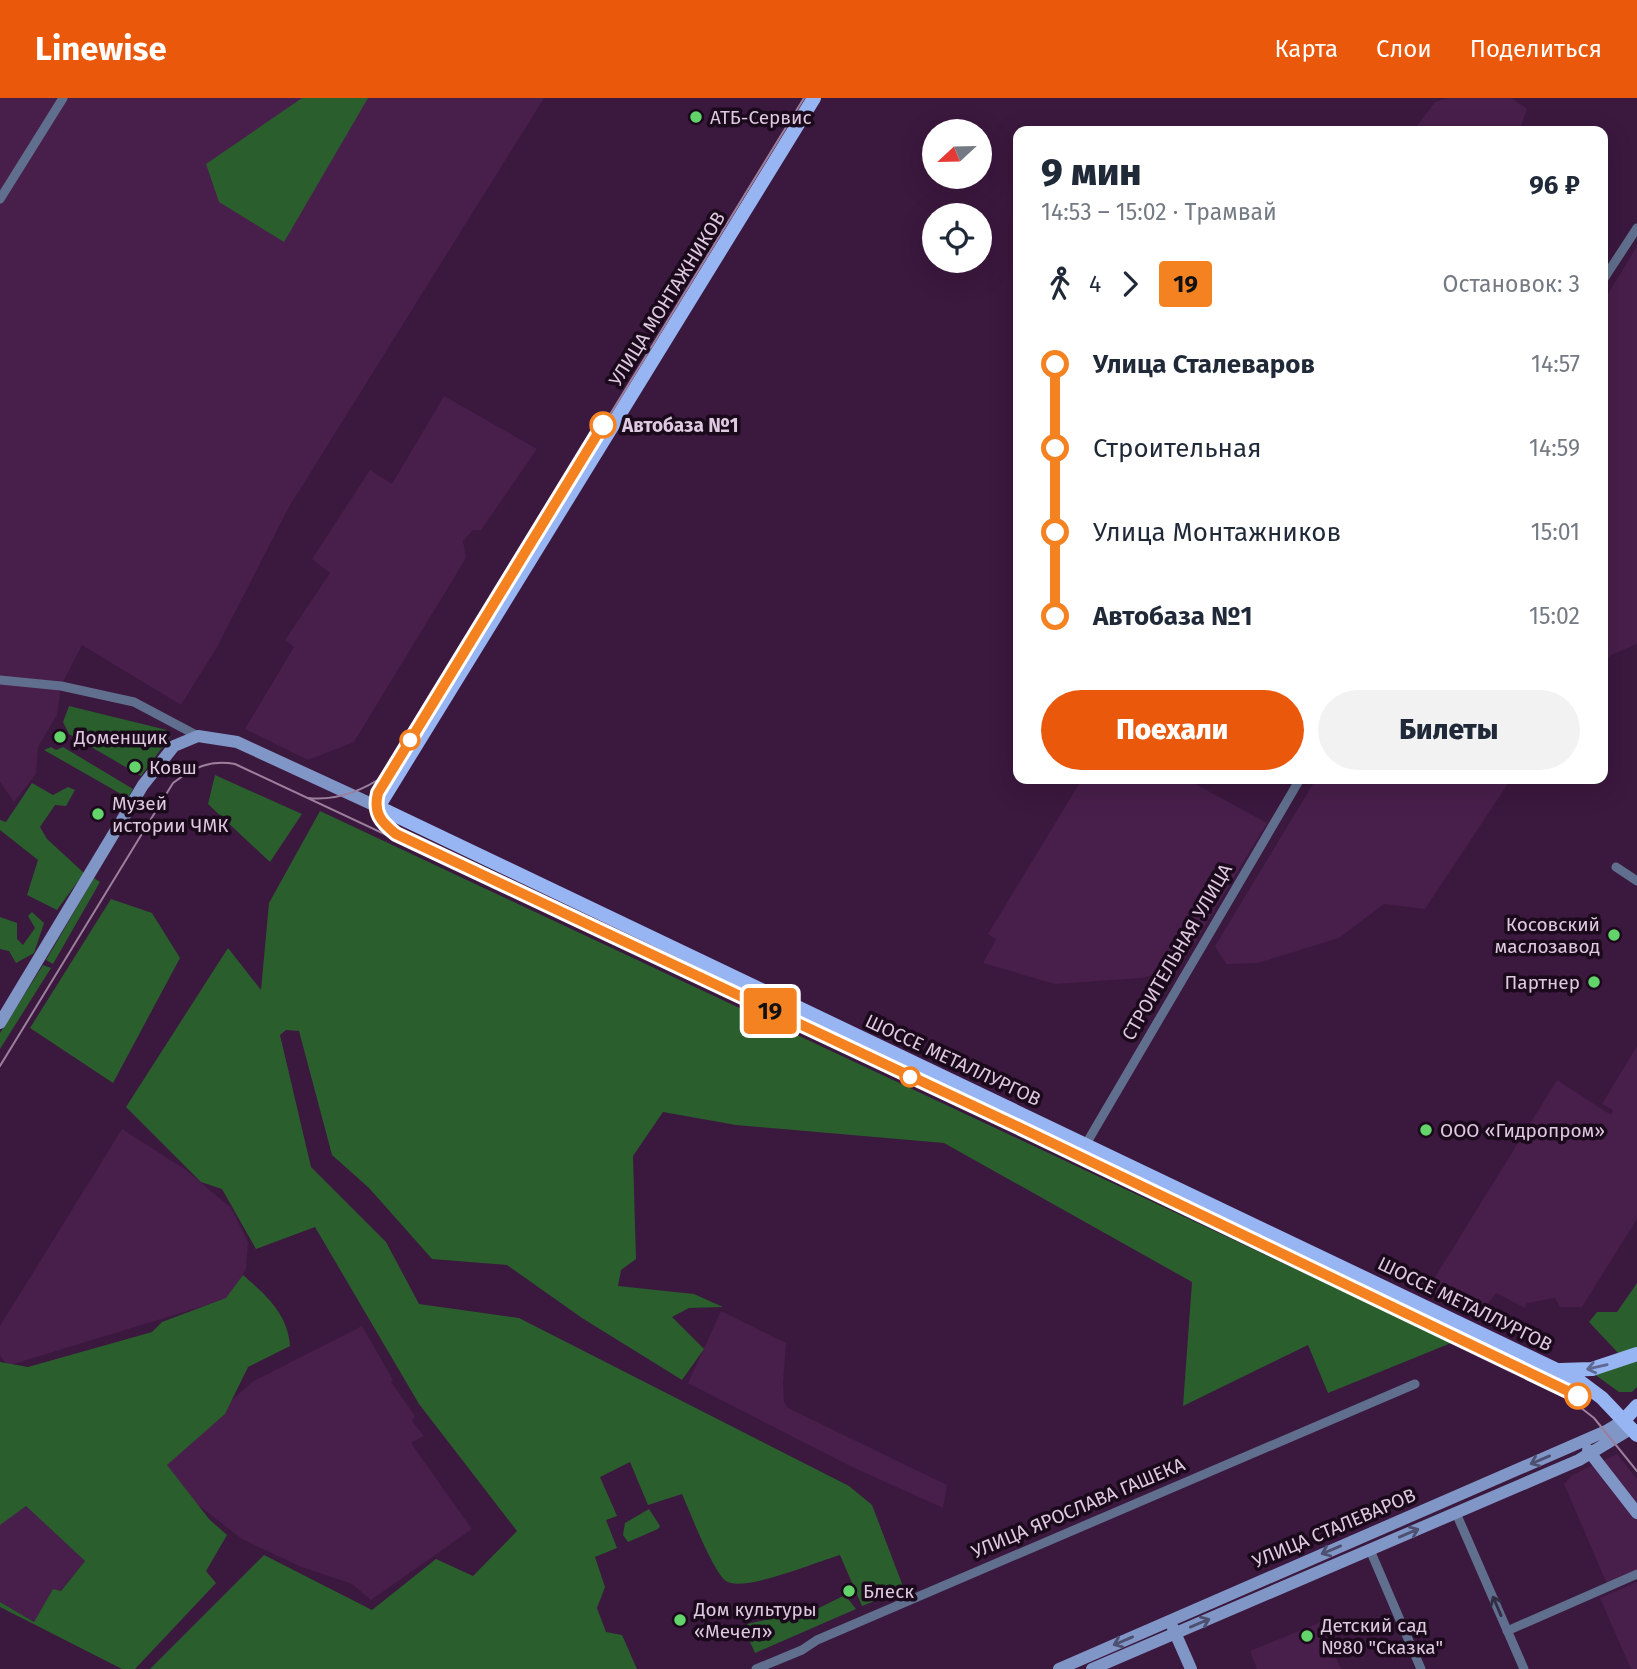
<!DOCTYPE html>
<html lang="ru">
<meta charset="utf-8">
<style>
body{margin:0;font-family:"Fira Sans",sans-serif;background:#f2f2f3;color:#1f2937;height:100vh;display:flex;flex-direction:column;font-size:26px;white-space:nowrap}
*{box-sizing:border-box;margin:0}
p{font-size:23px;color:#747a83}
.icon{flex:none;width:38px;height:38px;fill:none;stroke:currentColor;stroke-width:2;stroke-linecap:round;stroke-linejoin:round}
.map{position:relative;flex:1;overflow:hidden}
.side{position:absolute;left:1013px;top:28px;width:595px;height:658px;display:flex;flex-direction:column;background:#fff;border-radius:14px;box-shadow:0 7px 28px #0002}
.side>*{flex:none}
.badge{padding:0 14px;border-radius:5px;font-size:24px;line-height:46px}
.needle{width:46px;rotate:248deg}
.fabs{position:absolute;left:922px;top:21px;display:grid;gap:14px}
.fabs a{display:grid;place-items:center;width:70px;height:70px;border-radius:50%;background:#fff;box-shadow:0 7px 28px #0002;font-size:35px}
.map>.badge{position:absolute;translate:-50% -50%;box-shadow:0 0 0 4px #fff}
.legs{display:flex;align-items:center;gap:10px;height:77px;padding:0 28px;font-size:23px}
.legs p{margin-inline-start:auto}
.headline{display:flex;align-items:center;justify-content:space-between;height:119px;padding:0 28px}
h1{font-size:38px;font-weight:800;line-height:52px}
.primary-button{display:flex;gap:14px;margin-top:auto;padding:14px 28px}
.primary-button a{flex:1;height:80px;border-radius:42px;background:#ea580c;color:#fff;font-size:28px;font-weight:800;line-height:80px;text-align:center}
.primary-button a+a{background:#f2f2f3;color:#1f2937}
ul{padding:0 28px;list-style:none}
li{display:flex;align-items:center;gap:24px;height:84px;font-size:26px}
li i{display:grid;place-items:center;width:10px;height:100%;margin:0 9px;background:currentColor}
li i::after{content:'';width:18px;height:18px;margin:-9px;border:5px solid;border-radius:50%;background:#fff}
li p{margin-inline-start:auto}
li:first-child i{background:linear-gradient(#0000 50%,currentColor 0)}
li:last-child i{background:linear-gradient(currentColor 50%,#0000 0)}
header{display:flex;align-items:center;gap:42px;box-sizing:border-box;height:98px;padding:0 35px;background:#ea580c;color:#fff}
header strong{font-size:33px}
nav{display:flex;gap:38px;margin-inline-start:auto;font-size:24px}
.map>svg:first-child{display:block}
.built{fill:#481f4b}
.green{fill:#2a5e2d}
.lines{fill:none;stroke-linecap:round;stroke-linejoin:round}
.street{stroke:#606f8d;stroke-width:9}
.secondary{stroke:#8096c6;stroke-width:12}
.primary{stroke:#98b5f3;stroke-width:14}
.tram{stroke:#9b7f9c;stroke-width:2}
.oneway{stroke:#5f6892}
.oneway2{stroke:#4d5070}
.oneway3{stroke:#322d43}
.line-1-casing{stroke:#fff;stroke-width:16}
.line-1{stroke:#f58220;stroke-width:10}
.poi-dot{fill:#62d469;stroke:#1a0a1b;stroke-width:2.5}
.stop-1-dot{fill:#fff;stroke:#f58220;stroke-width:3.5}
.labels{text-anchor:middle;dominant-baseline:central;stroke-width:7;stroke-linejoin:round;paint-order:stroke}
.poi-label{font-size:19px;fill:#dfc9e0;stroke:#1a0a1b;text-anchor:start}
.street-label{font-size:19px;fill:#dfc9e0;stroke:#1a0a1b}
.stop-label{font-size:19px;font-weight:bold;fill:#dfc9e0;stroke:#1a0a1b;text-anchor:start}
</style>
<header>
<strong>Linewise</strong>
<nav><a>Карта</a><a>Слои</a><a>Поделиться</a></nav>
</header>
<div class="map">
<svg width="1637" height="1571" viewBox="0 0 1637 1571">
<rect width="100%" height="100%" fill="#3b183e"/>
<path class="built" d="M0 0H544L289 409 216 551 181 607 82 547 61 588 57 617 38 649 36 676 14 704 0 684Z
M1448 0H1511L1527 11 1519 33H1413L1435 4Z
M1637 148V546L1611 557 1603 565V204Z
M444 298 537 351 481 432H473L463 443 466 460 354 644 308 662 245 631 294 549 285 542 330 475 312 461 370 372 392 386Z
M1082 681H1186L1267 725 1178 872 1141 880 1055 886 983 865 996 841 988 836Z
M1316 681H1511L1425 811 1384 806 1339 840 1258 865 1226 866 1215 848Z
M1637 948V1121L1582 1209H1560L1555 1200 1527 1205 1525 1210 1496 1195 1477 1220 1430 1199 1432 1184 1557 982 1611 1017 1613 1012 1602 1006Z
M122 1031 186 1072 231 1110 248 1144 246 1171 230 1200 7 1268 0 1257V1228Z
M721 1213 786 1245 783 1285 784 1304 788 1310 947 1387 943 1410 850 1368 688 1285Z
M362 1228 393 1282 391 1284 415 1318 412 1323 424 1338 412 1344 413 1348 472 1431 371 1502 352 1486 299 1468 242 1441 154 1373 252 1284Z
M1617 1356 1637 1381V1474L1607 1486 1564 1386 1572 1377Z
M25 1407 85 1463 60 1493 53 1491 34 1524 0 1504V1427Z
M1637 1484V1571H1631L1600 1500Z
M1321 1524 1341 1571H1257L1250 1553Z"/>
<path class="green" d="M302 0H368L284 144 219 104 206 66Z
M69 608 167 632 170 639 141 678 69 636 63 624Z
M51 649 56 652 63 649 133 691 128 700 44 652Z
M215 677 302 716 270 764 208 706Z
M32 685 53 697 68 689 75 692 66 708 55 707 40 729 47 741 84 775 57 812 27 797 38 762 0 732V722L6 724Z
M320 713 1355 1199 1456 1243 1328 1295 1308 1247 1183 1308 1192 1184 944 1045 736 1027 663 1014 633 1058 636 1161 621 1172 618 1188 694 1196 723 1209 689 1210 672 1219 704 1251 682 1282 582 1220 507 1167 432 1161 369 1090 332 1057 299 933 286 932 280 937 311 1069 386 1144 419 1206 519 1220 849 1388 872 1407 904 1491 862 1508 840 1457C819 1463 743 1495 726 1483 713 1474 690 1414 682 1396L648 1407 630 1364 600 1379 617 1418 606 1422 617 1450 595 1459 605 1489 597 1510 606 1534 622 1537 637 1571H150L264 1457 372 1512 436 1461 473 1478 517 1433 419 1306 315 1129 256 1151 222 1091 201 1084 126 1009 228 850 261 892 269 805Z
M94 780 100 784 53 866 46 862Z
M111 801 152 815 180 860 113 985 30 930Z
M32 814 44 825 34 855 16 865 9 853 0 851V819L17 825V841L23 847 35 830 28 818Z
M43 867 51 870 0 951V935Z
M243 1177C266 1197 288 1216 290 1248L248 1269 225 1316 167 1367 209 1421 227 1437 206 1473 216 1485 135 1571H122L0 1509V1504L34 1524 53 1491 61 1493 85 1463 26 1408 0 1427V1264L28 1269 152 1234 162 1224 226 1200Z
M1637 1185V1250L1620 1257 1589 1224 1597 1214H1617Z
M1637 1262V1289L1632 1294H1619L1594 1276Z
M649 1411 660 1428 658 1431 628 1444 623 1437 625 1425Z
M845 1497 856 1511 755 1555 746 1535 747 1526 819 1510Z"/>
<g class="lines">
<path class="street" d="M0 101 63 0
M1603 182 1637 130
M0 582 61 588 134 604 198 638
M1616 769 1637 783
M1086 1046 1300 681
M1456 1415 1524 1571
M1370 1452 1421 1571
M1507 1533 1637 1476
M756 1571 802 1552 817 1542 1415 1286"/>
<path class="secondary" d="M0 925 143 687 174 648 198 638 237 644 378 709
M1588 1352 1637 1415
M1173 1530 1191 1571
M1059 1571 1606 1333 1624 1322
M1092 1571 1579 1362 1632 1330"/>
<path class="primary" d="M814 0 378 709 1578 1282 1602 1300 1637 1337
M1560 1272 1592 1271 1637 1256
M1624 1322 1637 1308"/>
<path class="tram" d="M308 700C336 703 364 692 387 676
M395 736C381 724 373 715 378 695L804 0
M0 968 173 685C193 670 210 661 235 666L961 1006 1557 1291 1594 1320 1637 1373"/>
</g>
<defs><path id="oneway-shaft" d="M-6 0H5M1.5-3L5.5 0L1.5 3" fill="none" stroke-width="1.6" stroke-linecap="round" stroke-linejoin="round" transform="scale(1.75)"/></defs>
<use class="oneway" href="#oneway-shaft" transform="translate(1597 1269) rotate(167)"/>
<g class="oneway2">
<use href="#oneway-shaft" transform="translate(1540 1362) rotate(157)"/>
<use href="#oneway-shaft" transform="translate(1409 1435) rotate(-23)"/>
<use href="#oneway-shaft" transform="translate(1331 1452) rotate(157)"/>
<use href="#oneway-shaft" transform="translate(1200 1525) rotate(-23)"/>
<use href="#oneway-shaft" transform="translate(1123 1543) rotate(157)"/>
</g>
<use class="oneway3" href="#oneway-shaft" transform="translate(1497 1508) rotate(-113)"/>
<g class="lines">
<defs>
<path id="line-1" d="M603 327 378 695C373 715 381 724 396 736L1027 1033 1578 1298"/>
</defs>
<use href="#line-1" class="line-1-casing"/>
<use href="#line-1" class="line-1"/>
</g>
<g class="poi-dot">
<circle cx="696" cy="19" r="7"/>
<circle cx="60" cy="639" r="7"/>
<circle cx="135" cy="669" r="7"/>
<circle cx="98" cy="716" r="7"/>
<circle cx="1614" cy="837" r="7"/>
<circle cx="1594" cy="884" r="7"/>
<circle cx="1426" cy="1032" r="7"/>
<circle cx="849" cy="1493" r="7"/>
<circle cx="680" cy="1522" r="7"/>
<circle cx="1307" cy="1538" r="7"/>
</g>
<g class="stop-1-dot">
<circle cx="603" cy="327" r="12"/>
<circle cx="410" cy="642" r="9"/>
<circle cx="910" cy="979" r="9"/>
<circle cx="1578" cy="1298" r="12"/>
</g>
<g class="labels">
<g class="poi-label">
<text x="710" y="19">АТБ-Сервис</text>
<text x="74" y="639">Доменщик</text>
<text x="149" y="669">Ковш</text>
<text x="112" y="705">Музей<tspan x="112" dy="22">истории ЧМК</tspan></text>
<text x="1600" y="826" text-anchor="end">Косовский<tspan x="1600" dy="22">маслозавод</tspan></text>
<text x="1580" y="884" text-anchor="end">Партнер</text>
<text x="1440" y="1032">ООО «Гидропром»</text>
<text x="863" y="1493">Блеск</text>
<text x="694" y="1511">Дом культуры<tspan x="694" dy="22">«Мечел»</tspan></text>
<text x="1321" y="1527">Детский сад<tspan x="1321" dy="22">№80 "Сказка"</tspan></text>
</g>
<g class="street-label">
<text transform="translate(667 201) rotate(-58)">УЛИЦА МОНТАЖНИКОВ</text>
<text transform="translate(1177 854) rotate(-60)">СТРОИТЕЛЬНАЯ УЛИЦА</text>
<text transform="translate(953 962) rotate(25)">ШОССЕ МЕТАЛЛУРГОВ</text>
<text transform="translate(1465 1206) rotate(26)">ШОССЕ МЕТАЛЛУРГОВ</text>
<text transform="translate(1078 1410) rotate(-23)">УЛИЦА ЯРОСЛАВА ГАШЕКА</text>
<text transform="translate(1334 1430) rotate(-23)">УЛИЦА СТАЛЕВАРОВ</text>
</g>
<g class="stop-label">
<text x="622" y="327">Автобаза №1</text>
</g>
</g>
</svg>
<div class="fabs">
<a><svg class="needle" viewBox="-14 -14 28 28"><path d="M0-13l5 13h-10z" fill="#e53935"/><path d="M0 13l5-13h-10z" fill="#747a83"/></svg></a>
<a><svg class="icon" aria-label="locate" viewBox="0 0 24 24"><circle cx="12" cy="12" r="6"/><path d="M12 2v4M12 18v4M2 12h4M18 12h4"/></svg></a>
</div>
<b class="badge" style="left:770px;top:913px;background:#f58220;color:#111">19</b>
<section class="side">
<div class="headline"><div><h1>9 мин</h1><p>14:53 – 15:02 · Трамвай</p></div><b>96 ₽</b></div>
<div class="legs"><svg class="icon" aria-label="walk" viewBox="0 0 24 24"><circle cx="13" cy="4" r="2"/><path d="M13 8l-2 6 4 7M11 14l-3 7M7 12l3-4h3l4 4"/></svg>4<svg class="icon" aria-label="forward" viewBox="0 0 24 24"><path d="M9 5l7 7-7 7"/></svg><b class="badge" style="background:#f58220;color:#111">19</b><p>Остановок: 3</p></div>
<ul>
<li><i style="color:#f58220"></i><b>Улица Сталеваров</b><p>14:57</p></li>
<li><i style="color:#f58220"></i><span>Строительная</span><p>14:59</p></li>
<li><i style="color:#f58220"></i><span>Улица Монтажников</span><p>15:01</p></li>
<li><i style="color:#f58220"></i><b>Автобаза №1</b><p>15:02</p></li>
</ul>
<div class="primary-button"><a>Поехали</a><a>Билеты</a></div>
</section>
</div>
